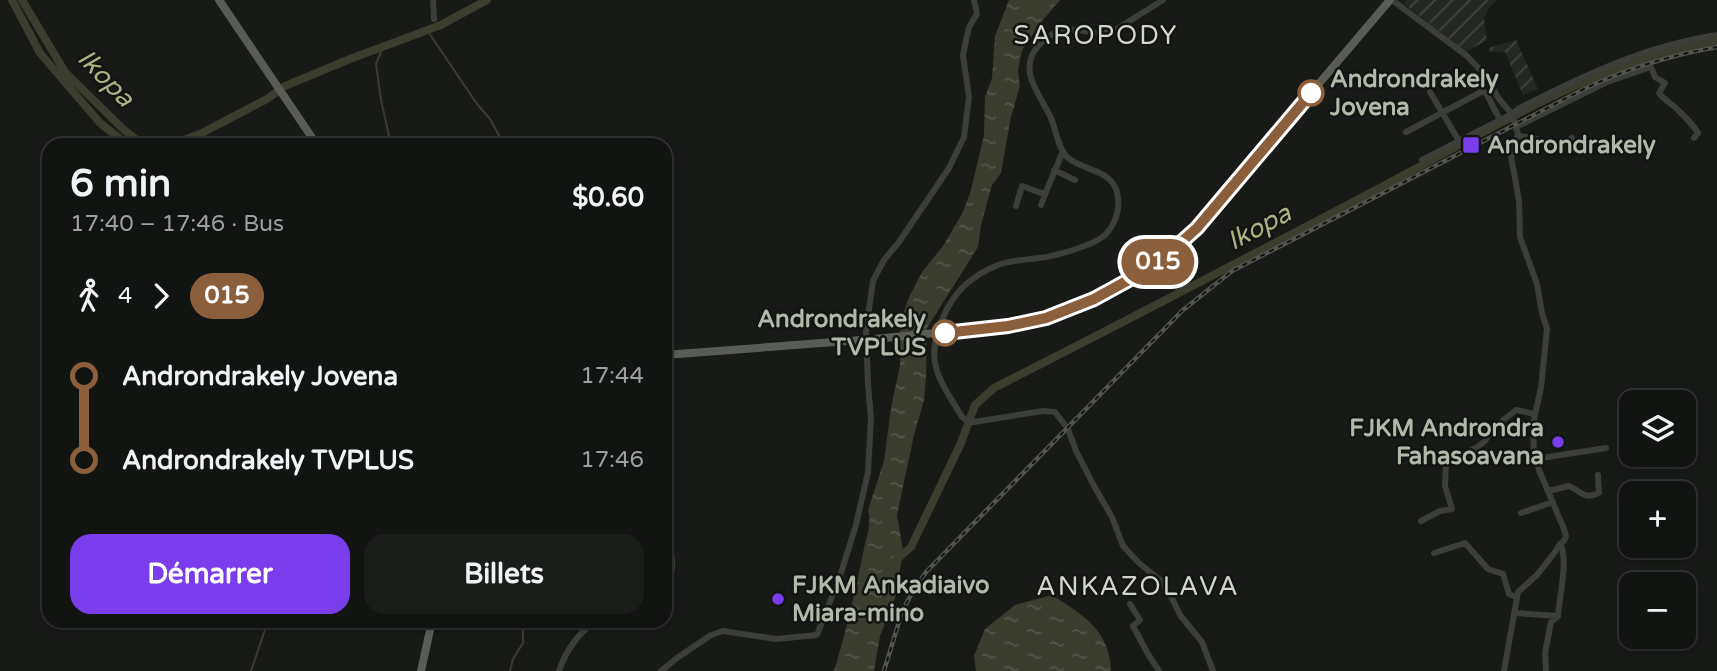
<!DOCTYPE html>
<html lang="fr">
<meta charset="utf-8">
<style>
body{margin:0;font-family:"Varela Round",sans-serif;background:#1b1d1b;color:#f1f3f6;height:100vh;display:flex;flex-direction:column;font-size:26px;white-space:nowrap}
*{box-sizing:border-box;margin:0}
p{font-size:23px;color:#9c9e9f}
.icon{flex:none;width:38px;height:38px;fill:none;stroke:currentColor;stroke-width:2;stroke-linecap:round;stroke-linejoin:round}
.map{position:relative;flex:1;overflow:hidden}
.drawer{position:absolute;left:42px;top:138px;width:630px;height:490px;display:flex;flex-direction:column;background:#121412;border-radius:21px;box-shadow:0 2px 5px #0004,0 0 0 2px #313332}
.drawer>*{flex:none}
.badge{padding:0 14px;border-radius:23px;font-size:24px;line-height:46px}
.tools{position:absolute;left:1619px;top:390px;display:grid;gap:14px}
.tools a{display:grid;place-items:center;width:77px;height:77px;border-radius:14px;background:#121412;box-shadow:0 2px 5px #0004,0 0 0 2px #313332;font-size:35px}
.map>.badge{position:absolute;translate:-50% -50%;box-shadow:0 0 0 4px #fff}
.legs{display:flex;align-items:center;gap:10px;height:77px;padding:0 28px;font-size:23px}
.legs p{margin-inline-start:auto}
.overview{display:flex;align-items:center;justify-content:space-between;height:119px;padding:0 28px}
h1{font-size:38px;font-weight:800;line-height:52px}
.cta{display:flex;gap:14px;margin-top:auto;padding:14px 28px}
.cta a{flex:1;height:80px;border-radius:21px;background:#793dec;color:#fff;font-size:28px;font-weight:800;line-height:80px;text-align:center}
.cta a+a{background:#1b1d1b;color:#f1f3f6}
ul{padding:0 28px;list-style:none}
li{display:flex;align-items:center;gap:24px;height:84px;font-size:26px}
li i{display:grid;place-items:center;width:10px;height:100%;margin:0 9px;background:currentColor}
li i::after{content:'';width:18px;height:18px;margin:-9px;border:5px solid;border-radius:50%;background:#121412}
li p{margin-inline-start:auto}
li:first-child i{background:linear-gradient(#0000 50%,currentColor 0)}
li:last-child i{background:linear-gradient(currentColor 50%,#0000 0)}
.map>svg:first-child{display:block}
.industrial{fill:url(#industrial-furrows)}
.water{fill:url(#water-ripples)}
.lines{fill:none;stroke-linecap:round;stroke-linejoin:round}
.stream{stroke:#3b3d2e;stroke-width:2}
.river{stroke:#3b3d2e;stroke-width:8}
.minor{stroke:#3b3e39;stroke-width:6}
.major{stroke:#595d55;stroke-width:8}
.rail-casing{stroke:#52554e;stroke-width:4.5}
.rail{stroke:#131513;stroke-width:2;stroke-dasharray:5;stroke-linecap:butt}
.line-1-casing{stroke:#fff;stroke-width:16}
.line-1{stroke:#8b5e3c;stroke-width:10}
.stop-1-dot{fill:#fff;stroke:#8b5e3c;stroke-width:3.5}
.poi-dot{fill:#793dec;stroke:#131513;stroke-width:2.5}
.labels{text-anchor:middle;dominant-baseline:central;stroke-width:5;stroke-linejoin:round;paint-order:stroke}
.stop-label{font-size:24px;font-weight:bold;fill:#b3b9aa;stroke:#131513;text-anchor:start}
.poi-label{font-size:24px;font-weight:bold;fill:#b3b9aa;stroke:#131513;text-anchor:start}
.neighbourhood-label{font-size:26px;letter-spacing:2px;fill:#d1d5cb;stroke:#131513}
.water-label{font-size:26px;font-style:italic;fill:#abb383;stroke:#131513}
</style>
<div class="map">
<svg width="1717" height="671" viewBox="0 0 1717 671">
<defs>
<pattern id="industrial-furrows" width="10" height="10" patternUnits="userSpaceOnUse" patternTransform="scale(1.75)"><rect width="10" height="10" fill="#252724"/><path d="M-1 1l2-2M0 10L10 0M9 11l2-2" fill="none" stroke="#424441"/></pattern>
<pattern id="water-ripples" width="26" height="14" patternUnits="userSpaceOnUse" patternTransform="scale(1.75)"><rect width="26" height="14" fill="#3b3d2e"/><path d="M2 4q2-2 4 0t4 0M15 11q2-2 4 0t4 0" fill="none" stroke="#55574a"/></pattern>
</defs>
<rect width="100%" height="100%" fill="#181a18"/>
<path class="industrial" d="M1407 0H1498L1490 6 1484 18 1487 40 1466 52 1403 3Z
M1516 40 1538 89 1523 95 1505 52H1490L1489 48Z"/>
<path class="water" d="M1009 0H1060L1043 20 1022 50 1018 70 1020 86 1011 117 1001 173 992 185 981 225 978 247 927 328 926 377 924 400 914 435 897 515 903 550 896 595 880 636 874 671H834C846 632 855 593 863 553 866 539 872 524 868 510L884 461 891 408 900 365V332L904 311 909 297 922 272 943 246 963 212 971 190 984 135 985 97 992 78 995 36Z
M1052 595C1084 616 1109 629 1111 671H976L974 656 985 629 1015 605Z"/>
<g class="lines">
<path class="stream" d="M427 30 477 104 490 119 501 139 500 145
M383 47 376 64 381 100 391 145
M251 671 268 621
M510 671 513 659 523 643V621"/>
<path class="river" d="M12 0 40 53 100 123 128 145
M22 0 65 72 124 130 143 145
M170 145 200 134 267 99 285 86 350 59 441 25 487 0
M894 562 911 547 961 443 975 405 994 388C1126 321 1258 252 1389 183 1491 129 1602 59 1717 41"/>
<path class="minor" d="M433 0 434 19
M1163 0 1112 32C1094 36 1076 26 1059 31 1051 34 1044 40 1038 46 1017 71 1040 94 1051 118 1056 130 1058 148 1067 157 1084 172 1116 169 1118 198 1120 211 1114 227 1104 236 1092 246 1055 256 1039 258 1025 260 1011 260 998 265 974 275 959 287 947 309 938 327 930 351 937 371 942 387 954 403 962 417L966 420 974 422 1043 411 1055 412 1068 429 1076 451 1094 486 1112 517 1123 546 1139 563 1160 580 1173 600 1180 615 1202 642 1213 671
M1392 0 1467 56 1485 75 1499 99 1512 114 1422 160
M1430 92 1459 141
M1516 127 1607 82 1651 67 1655 77 1665 83 1659 93C1663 99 1671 103 1677 109 1684 116 1693 124 1698 133L1694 138
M1406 132 1483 91 1486 93 1500 120
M1517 137C1538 133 1551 153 1572 138
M1054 170 1075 180
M1041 205 1046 192
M1016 206 1022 186 1041 193 1046 192 1063 151
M1535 459 1606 448
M1548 491 1569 486C1583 492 1583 500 1599 493L1598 475
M1521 513 1553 502
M1421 521 1440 511 1452 509 1445 486 1446 462 1476 448 1485 441 1491 430 1516 410 1535 414
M665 532C672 552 677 569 665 587
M1434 553 1465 543 1488 569 1503 574 1509 594 1516 597
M1130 604 1140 620 1133 626 1148 654 1159 671
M1514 613 1558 616
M559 671C566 650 578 634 595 621
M661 671 677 658 711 635 723 631 776 639 817 635 840 576 856 525 868 472 871 418 868 385 866 331 873 281 884 260 899 242 949 168 964 137 969 97 963 55 969 27 977 14 974 0
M1504 671 1518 592 1537 575 1555 552 1560 544 1564 541 1566 536 1564 529 1539 470 1534 453 1533 429 1535 414 1541 388 1547 329 1542 313 1537 284 1520 237 1519 200 1511 157 1518 134 1512 114 1518 109C1582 76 1645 46 1717 35
M1546 671 1545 653 1551 622 1558 616C1559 598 1569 558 1560 544"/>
<path class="major" d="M219 0 317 145
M665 355 874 339 1008 326 1046 318 1083 305 1103 295 1132 279 1154 264 1197 227 1390 0
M421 671 432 621"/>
<defs>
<path id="rail" d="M884 671 902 612 913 591 926 572 1183 310 1232 271 1584 89C1626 69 1671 55 1717 47"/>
</defs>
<use href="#rail" class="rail-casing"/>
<use href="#rail" class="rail"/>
</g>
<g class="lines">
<defs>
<path id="line-1" d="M945 333 1008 326 1046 318 1094 299 1145 271 1167 255 1197 228 1311 93"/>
</defs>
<use href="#line-1" class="line-1-casing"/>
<use href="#line-1" class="line-1"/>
</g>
<g class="stop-1-dot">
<circle cx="1311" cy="93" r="12"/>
<circle cx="945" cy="333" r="12"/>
</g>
<g class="poi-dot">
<rect x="1462" y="136" width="18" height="18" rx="3.5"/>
<circle cx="1558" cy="442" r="7"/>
<circle cx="778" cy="599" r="7"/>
</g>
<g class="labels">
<g class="stop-label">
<text x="1330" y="79">Androndrakely<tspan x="1330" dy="28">Jovena</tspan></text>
<text x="926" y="319" text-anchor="end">Androndrakely<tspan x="926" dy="28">TVPLUS</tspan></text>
</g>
<g class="poi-label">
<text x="1487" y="145">Androndrakely</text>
<text x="1544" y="428" text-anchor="end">FJKM Androndra<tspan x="1544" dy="28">Fahasoavana</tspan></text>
<text x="792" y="585">FJKM Ankadiaivo<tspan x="792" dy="28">Miara-mino</tspan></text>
</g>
<g class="neighbourhood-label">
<text x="1096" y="35">SAROPODY</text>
<text x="1138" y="586">ANKAZOLAVA</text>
</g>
<g class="water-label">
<text transform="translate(106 78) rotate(46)">Ikopa</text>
<text transform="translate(1259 227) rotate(-28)">Ikopa</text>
</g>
</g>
</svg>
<div class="tools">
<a><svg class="icon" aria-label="layers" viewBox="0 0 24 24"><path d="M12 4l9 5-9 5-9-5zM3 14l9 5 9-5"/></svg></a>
<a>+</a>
<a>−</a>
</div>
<b class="badge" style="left:1158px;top:262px;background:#8b5e3c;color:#fff">015</b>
<section class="drawer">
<div class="overview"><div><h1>6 min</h1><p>17:40 – 17:46 · Bus</p></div><b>$0.60</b></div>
<div class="legs"><svg class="icon" aria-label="walk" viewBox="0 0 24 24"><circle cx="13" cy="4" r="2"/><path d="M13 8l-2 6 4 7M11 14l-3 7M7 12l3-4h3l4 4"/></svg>4<svg class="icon" aria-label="forward" viewBox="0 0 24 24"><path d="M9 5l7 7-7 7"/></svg><b class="badge" style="background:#8b5e3c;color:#fff">015</b></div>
<ul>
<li><i style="color:#8b5e3c"></i><b>Androndrakely Jovena</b><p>17:44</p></li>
<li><i style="color:#8b5e3c"></i><b>Androndrakely TVPLUS</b><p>17:46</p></li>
</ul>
<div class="cta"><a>Démarrer</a><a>Billets</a></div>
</section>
</div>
